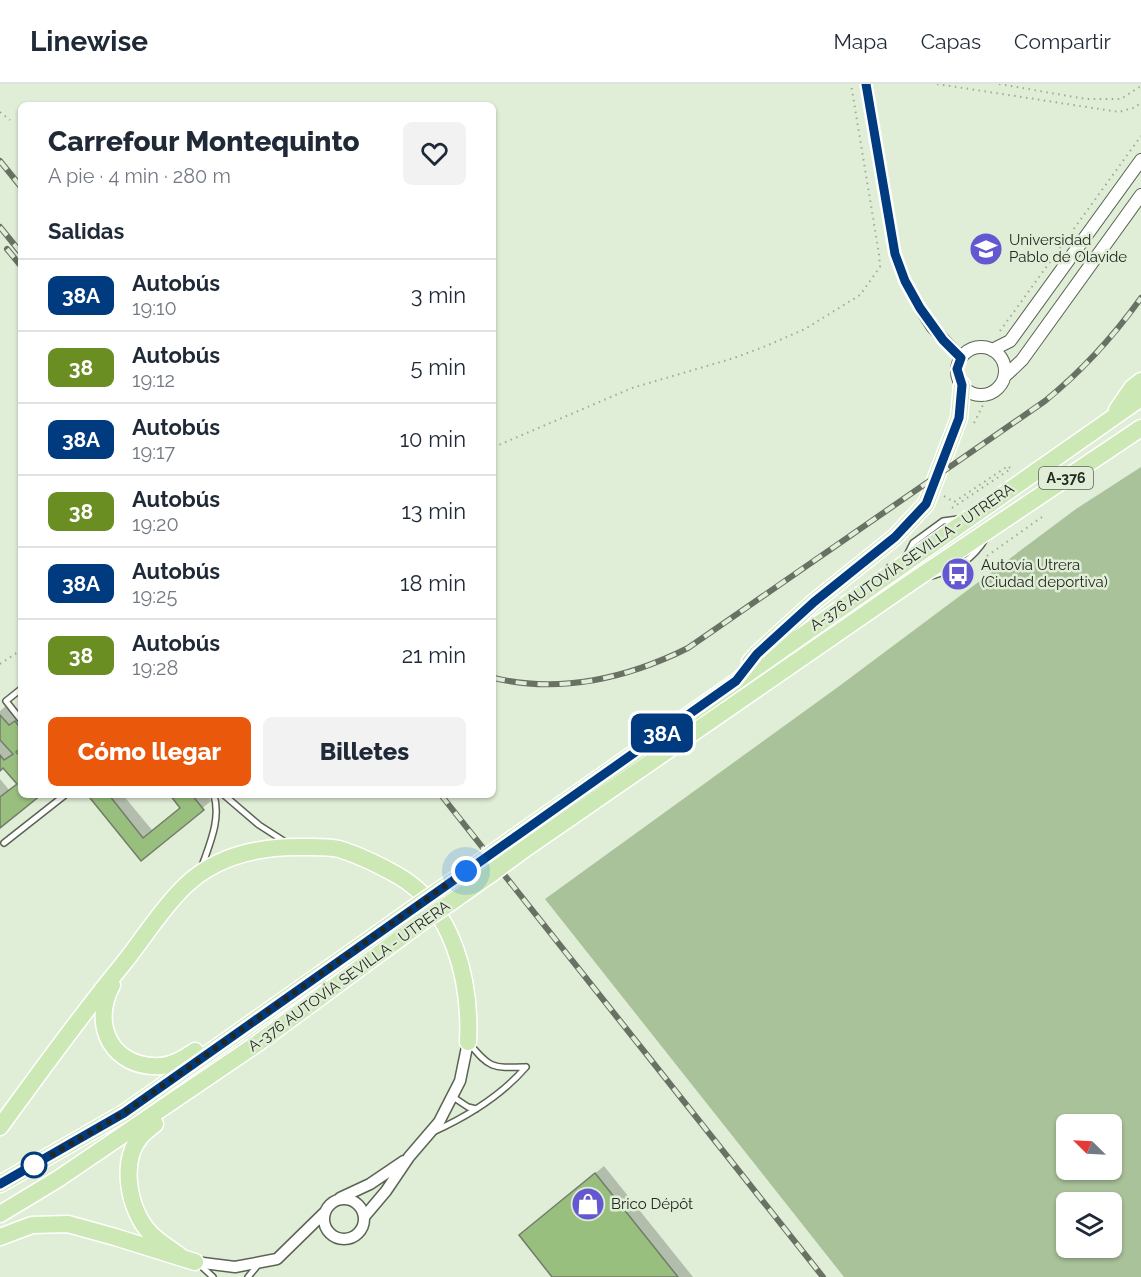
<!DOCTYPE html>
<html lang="es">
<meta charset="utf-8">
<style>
body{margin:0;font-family:Raleway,sans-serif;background:#f2f2f3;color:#1f2937;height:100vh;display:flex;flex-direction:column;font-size:22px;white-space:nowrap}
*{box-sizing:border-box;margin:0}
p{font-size:20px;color:#747a83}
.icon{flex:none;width:33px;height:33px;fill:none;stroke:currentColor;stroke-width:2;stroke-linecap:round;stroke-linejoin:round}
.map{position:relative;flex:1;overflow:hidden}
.drawer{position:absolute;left:18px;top:18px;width:478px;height:696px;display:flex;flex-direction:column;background:#fff;border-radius:9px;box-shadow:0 2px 4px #0004}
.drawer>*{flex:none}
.badge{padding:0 12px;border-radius:9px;font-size:21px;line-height:39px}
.needle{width:39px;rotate:294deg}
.buttons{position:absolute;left:1056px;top:1030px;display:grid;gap:12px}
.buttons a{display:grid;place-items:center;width:66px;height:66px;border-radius:9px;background:#fff;box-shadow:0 2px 4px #0004;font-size:30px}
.you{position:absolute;width:30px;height:30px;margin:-15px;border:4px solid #fff;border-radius:50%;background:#1a73e8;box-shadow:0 0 0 9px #1a73e833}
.map>.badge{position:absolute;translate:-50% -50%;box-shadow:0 0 0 3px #fff}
h2{padding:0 30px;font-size:22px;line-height:54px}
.round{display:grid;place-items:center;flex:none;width:63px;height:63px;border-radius:9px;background:#f2f2f3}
.summary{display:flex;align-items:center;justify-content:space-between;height:102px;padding:0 30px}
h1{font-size:28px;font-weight:800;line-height:45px}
.cta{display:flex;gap:12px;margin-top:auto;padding:12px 30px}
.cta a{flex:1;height:69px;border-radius:9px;background:#ea580c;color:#fff;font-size:24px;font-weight:800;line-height:69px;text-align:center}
.cta a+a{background:#f2f2f3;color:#1f2937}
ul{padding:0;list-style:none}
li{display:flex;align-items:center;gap:18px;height:72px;padding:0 30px;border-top:2px solid #e0e1e3}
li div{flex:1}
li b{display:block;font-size:22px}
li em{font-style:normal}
li .badge{min-width:66px;font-weight:700;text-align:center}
header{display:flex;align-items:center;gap:36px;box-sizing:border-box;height:84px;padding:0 30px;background:#fff;border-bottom:2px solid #e0e1e3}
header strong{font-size:28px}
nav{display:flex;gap:33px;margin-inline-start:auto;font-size:21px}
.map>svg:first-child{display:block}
.green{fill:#a9c299;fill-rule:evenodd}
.shadow{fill:#0003}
.building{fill:#99bf7e;stroke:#717d6a;stroke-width:1.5}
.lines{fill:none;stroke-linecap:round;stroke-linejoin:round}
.service-casing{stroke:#596452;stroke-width:8}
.minor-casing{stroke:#596452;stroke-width:13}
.tertiary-casing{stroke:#596452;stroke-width:14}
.primary-casing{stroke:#fff;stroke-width:19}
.path{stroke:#a0aa99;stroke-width:2;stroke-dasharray:1.5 4.5;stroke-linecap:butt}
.service{stroke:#fff;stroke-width:5}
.minor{stroke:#fff;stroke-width:10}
.tertiary{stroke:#fff;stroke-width:12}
.primary{stroke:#cbe8b5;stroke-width:16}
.rail-casing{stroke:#697164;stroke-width:6}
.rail{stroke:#e0edd7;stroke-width:4;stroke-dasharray:11;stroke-linecap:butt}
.primary-bridge-casing{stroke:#fff;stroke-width:19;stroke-linecap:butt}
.primary-bridge{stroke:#cbe8b5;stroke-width:16}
.line-casing{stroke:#fff;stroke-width:14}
.line{stroke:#003b80;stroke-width:9}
.walk{stroke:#232820;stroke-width:6;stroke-dasharray:0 10.8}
.stop-dot{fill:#fff;stroke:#003b80;stroke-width:3}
.labels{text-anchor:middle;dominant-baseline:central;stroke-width:5;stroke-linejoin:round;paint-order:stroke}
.shield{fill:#e0edd7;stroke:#5c6357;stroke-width:1.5}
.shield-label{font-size:14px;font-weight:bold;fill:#232820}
.poi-label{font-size:15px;fill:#232820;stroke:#e0edd7;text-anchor:start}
.street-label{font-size:15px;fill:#232820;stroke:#e0edd7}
</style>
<header>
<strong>Linewise</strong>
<nav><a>Mapa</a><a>Capas</a><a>Compartir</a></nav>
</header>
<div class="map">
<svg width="1141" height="1193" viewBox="0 0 1141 1193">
<rect width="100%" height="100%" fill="#e0edd7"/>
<path class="green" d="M1141 383V1193H844L545 815 838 603 1076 425ZM1066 1041H1112V1086H1066ZM1066 1119H1112V1164H1066Z"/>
<path class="shadow" d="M7 621 21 632V711H38L0 742V695L10 707 18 700 3 682 0 685V627Z
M95 711H123L152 746 181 723 172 711H207L211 717 141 775Z
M604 1082 693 1193H554L529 1143Z"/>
<path class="building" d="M0 631 9 641 15 637 21 645V664L16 668 19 671 21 669 19 695 21 711H41L0 744V713L17 700 3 684 0 687V671L4 676 13 670 0 656Z
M93 711H109L143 754 180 724 170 711H192L204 726 141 777 90 714Z
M595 1089 678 1193H552L519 1151Z"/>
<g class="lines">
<defs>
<path id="service" d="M907 471 913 459 943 437 958 435
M932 492C956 485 972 477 986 454
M21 605 6 617 21 636
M224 711 259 741 287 759
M4 759 65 711
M202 782C210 759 221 735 214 711
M469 959C490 985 493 984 526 983
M453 1013 468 1023 476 1025
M435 1047C470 1031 501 1012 526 983
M199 1180 213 1193
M248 1193 258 1181"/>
<path id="minor" d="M866 0 895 170 905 197 920 224 932 243 961 274
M340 1114 370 1100 404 1077
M324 1135a20 20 0 1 1 40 0a20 20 0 1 1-40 0Z
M364 1133 386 1107 409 1073 439 1038 460 997 468 958
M195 1178 235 1183 277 1175 324 1129"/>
<path id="tertiary" d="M957 287a24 24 0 1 1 48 0a24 24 0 1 1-48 0Z
M992 266 1010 257 1141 76
M1004 293 1022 276 1141 111"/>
<path id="primary" d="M1117 326 1132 304 1141 297
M750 578 757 570 814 518 895 453 926 420 959 334 962 301
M512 755 1141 314
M522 767 913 497 1141 344
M438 807 480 778
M450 819 491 790
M112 901C90 942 113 985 161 982 173 981 185 974 195 967
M155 1040C150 1044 145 1048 141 1052 119 1078 129 1126 150 1149 158 1158 171 1165 180 1172
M0 1043C40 988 80 932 123 880 144 854 161 825 185 802 216 772 258 763 298 763 312 763 326 762 339 765 359 771 379 781 397 791 454 823 471 898 468 958
M0 1100 124 1029 411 826
M0 1130 58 1095 258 959 422 838
M0 1153 32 1141 68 1140 115 1153 195 1178"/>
</defs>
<use href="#service" class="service-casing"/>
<use href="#minor" class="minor-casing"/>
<use href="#tertiary" class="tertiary-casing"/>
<use href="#primary" class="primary-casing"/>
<path class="path" d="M937 0 1119 28 1136 23 1141 18
M999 0 1086 15H1121L1141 2
M0 28 10 36
M1000 247 1141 52
M974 339 989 309
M494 363 632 304 734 274 766 262 805 245 860 211 880 183 879 170 851 0
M944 412 954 418 1008 382 1011 385
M952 424 1009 386
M987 472 1042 433
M0 580 21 566"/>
<use href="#service" class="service"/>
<use href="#minor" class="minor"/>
<use href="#tertiary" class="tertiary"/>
<use href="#primary" class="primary"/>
<defs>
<path id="rail" d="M0 77 21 103
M0 143 21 169
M7 165 21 182
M494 594C560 610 628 594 688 564L1045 317C1082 287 1113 253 1141 214
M441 711 823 1193"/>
</defs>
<use href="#rail" class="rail-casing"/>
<use href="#rail" class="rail"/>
<defs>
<path id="primary-bridge" d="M480 778 512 755
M491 790 522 767
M411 826 438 807
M422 838 450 819"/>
</defs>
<use href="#primary-bridge" class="primary-bridge-casing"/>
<use href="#primary-bridge" class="primary-bridge"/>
</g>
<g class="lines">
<defs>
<path id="line" d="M0 1100 124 1029 736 597 757 570 814 518 895 453 926 420 959 334 962 301 957 285 961 274 943 256 920 224 905 197 895 170 866 0"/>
</defs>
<use href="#line" class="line-casing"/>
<use href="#line" class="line"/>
<path class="walk" d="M34 1081 124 1029 466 787"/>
</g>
<defs>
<symbol id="university-disc" viewBox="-11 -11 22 22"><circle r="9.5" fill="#6458d1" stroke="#e0edd7"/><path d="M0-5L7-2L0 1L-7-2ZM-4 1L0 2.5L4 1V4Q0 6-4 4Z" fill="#fff"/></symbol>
<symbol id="bus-disc" viewBox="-11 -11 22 22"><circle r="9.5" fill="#6458d1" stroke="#e0edd7"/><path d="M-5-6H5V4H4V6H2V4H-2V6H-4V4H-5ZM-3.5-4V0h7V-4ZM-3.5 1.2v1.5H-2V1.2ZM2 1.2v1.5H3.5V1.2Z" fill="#fff"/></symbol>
<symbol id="shop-disc" viewBox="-11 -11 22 22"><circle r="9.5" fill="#6458d1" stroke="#e0edd7"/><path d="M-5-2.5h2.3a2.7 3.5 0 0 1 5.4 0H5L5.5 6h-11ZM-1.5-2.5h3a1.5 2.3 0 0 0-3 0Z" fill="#fff"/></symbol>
</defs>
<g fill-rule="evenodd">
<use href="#university-disc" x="967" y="146" width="38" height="38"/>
<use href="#bus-disc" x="939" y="471" width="38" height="38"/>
<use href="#shop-disc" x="569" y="1101" width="38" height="38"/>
</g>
<circle class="stop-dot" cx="34" cy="1081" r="12"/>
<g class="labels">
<rect class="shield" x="1039" y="383" width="54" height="22" rx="4.5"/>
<g class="shield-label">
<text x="1066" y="394">A-376</text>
</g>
<g class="poi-label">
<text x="1009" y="156">Universidad<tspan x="1009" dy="17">Pablo de Olavide</tspan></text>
<text x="981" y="481">Autovía Utrera<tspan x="981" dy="17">(Ciudad deportiva)</tspan></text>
<text x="611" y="1120">Brico Dépôt</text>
</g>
<g class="street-label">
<text transform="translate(912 473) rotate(-35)">A-376 AUTOVÍA SEVILLA - UTRERA</text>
<text transform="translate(349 892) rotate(-36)">A-376 AUTOVÍA SEVILLA - UTRERA</text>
</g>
</g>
</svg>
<div class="buttons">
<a><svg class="needle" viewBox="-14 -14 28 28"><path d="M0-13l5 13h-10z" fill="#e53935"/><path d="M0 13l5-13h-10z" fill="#747a83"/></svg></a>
<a><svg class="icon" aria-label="layers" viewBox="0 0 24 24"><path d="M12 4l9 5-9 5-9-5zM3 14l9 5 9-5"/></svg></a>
</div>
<div class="you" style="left:466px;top:787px"></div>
<b class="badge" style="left:662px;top:649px;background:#003b80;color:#fff">38A</b>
<section class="drawer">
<div class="summary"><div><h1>Carrefour Montequinto</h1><p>A pie · 4 min · 280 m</p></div><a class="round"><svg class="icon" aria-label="heart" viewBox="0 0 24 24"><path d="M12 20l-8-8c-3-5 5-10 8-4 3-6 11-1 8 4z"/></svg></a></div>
<h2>Salidas</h2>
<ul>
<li><span class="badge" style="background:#003b80;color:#fff">38A</span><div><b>Autobús</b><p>19:10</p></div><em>3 min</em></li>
<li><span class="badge" style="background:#6b8e23;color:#fff">38</span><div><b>Autobús</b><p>19:12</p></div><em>5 min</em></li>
<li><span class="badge" style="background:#003b80;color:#fff">38A</span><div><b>Autobús</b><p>19:17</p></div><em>10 min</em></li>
<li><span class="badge" style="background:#6b8e23;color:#fff">38</span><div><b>Autobús</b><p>19:20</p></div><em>13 min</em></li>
<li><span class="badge" style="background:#003b80;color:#fff">38A</span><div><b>Autobús</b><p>19:25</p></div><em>18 min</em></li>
<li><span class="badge" style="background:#6b8e23;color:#fff">38</span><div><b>Autobús</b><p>19:28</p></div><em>21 min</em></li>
</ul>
<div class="cta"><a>Cómo llegar</a><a>Billetes</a></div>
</section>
</div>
